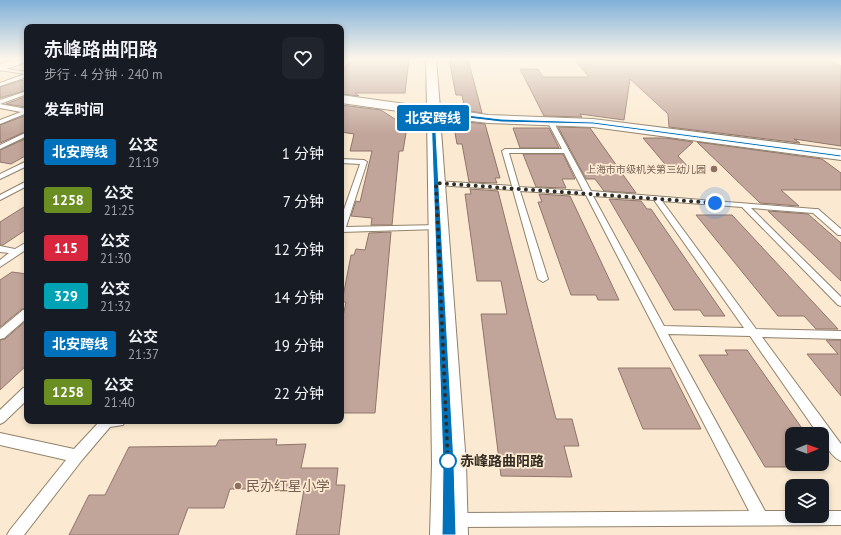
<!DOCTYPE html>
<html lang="zh">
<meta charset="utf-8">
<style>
body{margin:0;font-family:"PT Sans","Noto Sans SC",sans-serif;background:#20242c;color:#f1f3f6;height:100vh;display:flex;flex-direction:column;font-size:15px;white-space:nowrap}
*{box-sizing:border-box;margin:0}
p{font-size:13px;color:#9ea1a6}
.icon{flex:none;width:22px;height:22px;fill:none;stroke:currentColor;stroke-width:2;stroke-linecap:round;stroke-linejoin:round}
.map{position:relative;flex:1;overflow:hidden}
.panel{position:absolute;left:24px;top:24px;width:320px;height:400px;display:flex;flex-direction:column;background:#171b24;border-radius:8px;box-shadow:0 2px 6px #0003}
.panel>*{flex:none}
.badge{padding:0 8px;border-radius:3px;font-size:14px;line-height:26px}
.needle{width:26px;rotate:89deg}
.controls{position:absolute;left:785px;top:427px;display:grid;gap:8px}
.controls a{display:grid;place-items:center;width:44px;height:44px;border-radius:8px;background:#171b24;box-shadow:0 2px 6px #0003;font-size:20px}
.you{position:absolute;width:20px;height:20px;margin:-10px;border:3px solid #fff;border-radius:50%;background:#1a73e8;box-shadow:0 0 0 6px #1a73e833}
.map>.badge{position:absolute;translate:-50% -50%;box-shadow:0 0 0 2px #fff}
h2{padding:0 20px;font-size:15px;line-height:36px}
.round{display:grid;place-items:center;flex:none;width:42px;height:42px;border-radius:8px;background:#20242c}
.headline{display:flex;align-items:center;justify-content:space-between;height:68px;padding:0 20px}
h1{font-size:19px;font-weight:600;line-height:30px}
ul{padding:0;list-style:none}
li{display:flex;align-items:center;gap:12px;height:48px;padding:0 20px}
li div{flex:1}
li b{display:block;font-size:15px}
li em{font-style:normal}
li .badge{min-width:44px;font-weight:700;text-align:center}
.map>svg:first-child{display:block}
.building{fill:#c2a59a;stroke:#90756a}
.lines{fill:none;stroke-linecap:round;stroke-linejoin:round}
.service-casing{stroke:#91826b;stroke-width:2}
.tertiary-casing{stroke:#91826b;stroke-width:2}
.service{fill:#fff;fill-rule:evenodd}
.tertiary{fill:#fff;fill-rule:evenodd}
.line{fill:#0072bc;stroke:#fff}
.walk{stroke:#322c23;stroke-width:4;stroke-dasharray:0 7.2}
.education-dot{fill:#8d6e63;stroke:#fbead1;stroke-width:1.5}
.stop-dot{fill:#fff;stroke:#0072bc;stroke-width:2}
.labels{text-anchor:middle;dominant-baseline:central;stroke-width:3.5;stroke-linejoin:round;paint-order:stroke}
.far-education-label{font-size:10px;fill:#785e54;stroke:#fbead1;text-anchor:end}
.near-stop-label{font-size:14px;font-weight:bold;fill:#322c23;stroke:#fbead1;text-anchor:start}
.near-education-label{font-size:14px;fill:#785e54;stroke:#fbead1;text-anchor:start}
</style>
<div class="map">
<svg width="841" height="535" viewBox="0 0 841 535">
<rect width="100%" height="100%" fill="#fbead1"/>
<path class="building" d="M354 59H409L405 93H355L359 96 341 94V70Z
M449 59H468L482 113 465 110 462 95H456Z
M574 59H825L841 66V146L794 139 800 143 669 127 668 114 630 79 624 120 580 114 582 117 544 116 520 69H538L543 77H589Z
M27 79V90L0 98V87Z
M27 96V107L6 104Z
M341 105 381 110 407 127 403 151H399L392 225H371L372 218 351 216 356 201 360 202 372 151H350L354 134 341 132Z
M27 115V131L0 143V125Z
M467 122 485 124 500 178H495L497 183 469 182 462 144H457L454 127 468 126Z
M558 127 590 128 636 193 604 191 595 179H586Z
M513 128H549L559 148H520Z
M27 138V155L11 164 0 162V150Z
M643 138H666L693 142 678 156 691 170H670Z
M697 142 822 159 841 173V190H781L799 206 760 203Z
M523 154H563L575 179H562L566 188 536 187Z
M470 189 498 191 556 419H572L579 446H564L572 477 501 476 481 314H507L501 281H477L465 194H471Z
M539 194 570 196 619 300H598L596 295H571L538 202H542Z
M609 199 641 201 647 209H651L725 316H704L700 310H674Z
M27 205V229L3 245H0V222Z
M768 211 808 214 841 243V281Z
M696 215H732L838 329H816L804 316H778Z
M391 232 375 413H341V327L346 302H342L351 255H354L356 249 365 250 369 233Z
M12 272 27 274V308L22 309 0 327V280Z
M27 320V365L0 390V340L5 339Z
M826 340H841V396L807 354H838Z
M725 350H747L806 434H792V467H765L699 355H728Z
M618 368H670L701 429H643Z
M277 439 276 445 306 444 301 468H338L336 485H345L339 535H296L304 489H230L224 508H188L178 535H69L89 495H105L129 447 216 446 219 440Z"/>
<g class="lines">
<defs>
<path id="service" d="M346 59 341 63V59Z
M0 68 27 72V77L0 86V83L25 74 0 70Z
M27 91V94L0 104V100Z
M0 104 27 109V113L0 124V120L21 112 0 108Z
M550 119 553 121 591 191 815 209H818L841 229V235H838L813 213 751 208 841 297V306L838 305 742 207 662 201 756 329 841 331V339L762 337 841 444V461C833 458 822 443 822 434H818L750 336 668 334 765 511H792V516H822V511H841V525L456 527 451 525 449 520 451 515 456 513 749 511 586 195 520 191 548 279 543 282 538 279 513 190 436 185 432 183 436 181 512 186 502 151 505 149H562L547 121ZM509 153H564L583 191 519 187ZM593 196 654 200 744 328 664 326Z
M27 132V136L0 149V145Z
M341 159 364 160 367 162 346 227 438 225 442 227 438 229 341 232V218L360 164 341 163Z
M27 161V166L0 179V174Z
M27 181V186L0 200V195Z
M27 242V249L0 267V260L9 253 0 252V246L15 249Z
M27 309V318L4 338 0 339V329L23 310Z
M27 387V400L4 422 0 424V410L23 388Z
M100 421H125L123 425 110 427 82 460 24 535H7L10 530 66 460 0 445V433L74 449Z"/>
<path id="tertiary" d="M15 59H27V62L0 71V64Z
M426 59H436L440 108 488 115 593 119 841 150V160L593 127 488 123 440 117 466 464 468 535H430L432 464 427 115 341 103V95L427 107Z"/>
</defs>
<use href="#service" class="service-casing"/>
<use href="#tertiary" class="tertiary-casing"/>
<use href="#service" class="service"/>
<use href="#tertiary" class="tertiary"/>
</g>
<linearGradient id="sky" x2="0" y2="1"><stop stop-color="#80b0d9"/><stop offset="0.44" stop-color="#fdf6ea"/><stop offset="1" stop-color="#fdf6ea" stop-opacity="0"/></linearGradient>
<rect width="841" height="134" fill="url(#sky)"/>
<path class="line" d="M433 111 501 119 593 122 841 155V157L593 124 501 122 435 114 454 464 456 535H442L443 464 431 112Z"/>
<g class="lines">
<path class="walk" d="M448 461V464L436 183 715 203"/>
</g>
<g class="education-dot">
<circle cx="714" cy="169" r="4"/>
<circle cx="238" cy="486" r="4"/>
</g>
<circle class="stop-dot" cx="448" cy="461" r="8"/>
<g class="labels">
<g class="far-education-label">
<text x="706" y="169">上海市市级机关第二幼儿园</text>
</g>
<g class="near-stop-label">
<text x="460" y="461">赤峰路曲阳路</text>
</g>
<g class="near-education-label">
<text x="246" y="486">民办红星小学</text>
</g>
</g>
</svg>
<div class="controls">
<a><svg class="needle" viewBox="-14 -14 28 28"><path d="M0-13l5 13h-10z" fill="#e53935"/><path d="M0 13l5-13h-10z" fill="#9ea1a6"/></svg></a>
<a><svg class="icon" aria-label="layers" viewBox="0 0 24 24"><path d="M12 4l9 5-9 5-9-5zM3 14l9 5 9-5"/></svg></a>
</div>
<div class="you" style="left:715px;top:203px"></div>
<b class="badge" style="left:433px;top:118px;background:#0072bc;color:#fff">北安跨线</b>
<section class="panel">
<div class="headline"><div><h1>赤峰路曲阳路</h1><p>步行 · 4 分钟 · 240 m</p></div><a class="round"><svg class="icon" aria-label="heart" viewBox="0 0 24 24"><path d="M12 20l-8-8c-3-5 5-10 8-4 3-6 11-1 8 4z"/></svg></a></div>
<h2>发车时间</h2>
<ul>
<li><span class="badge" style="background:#0072bc;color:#fff">北安跨线</span><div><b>公交</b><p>21:19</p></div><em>1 分钟</em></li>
<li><span class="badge" style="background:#6b8e23;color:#fff">1258</span><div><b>公交</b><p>21:25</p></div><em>7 分钟</em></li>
<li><span class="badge" style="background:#d7263d;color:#fff">115</span><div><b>公交</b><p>21:30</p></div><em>12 分钟</em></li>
<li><span class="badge" style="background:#00a3b4;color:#fff">329</span><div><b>公交</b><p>21:32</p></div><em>14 分钟</em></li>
<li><span class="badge" style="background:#0072bc;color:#fff">北安跨线</span><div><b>公交</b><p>21:37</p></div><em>19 分钟</em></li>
<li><span class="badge" style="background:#6b8e23;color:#fff">1258</span><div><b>公交</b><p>21:40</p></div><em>22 分钟</em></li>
</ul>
</section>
</div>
